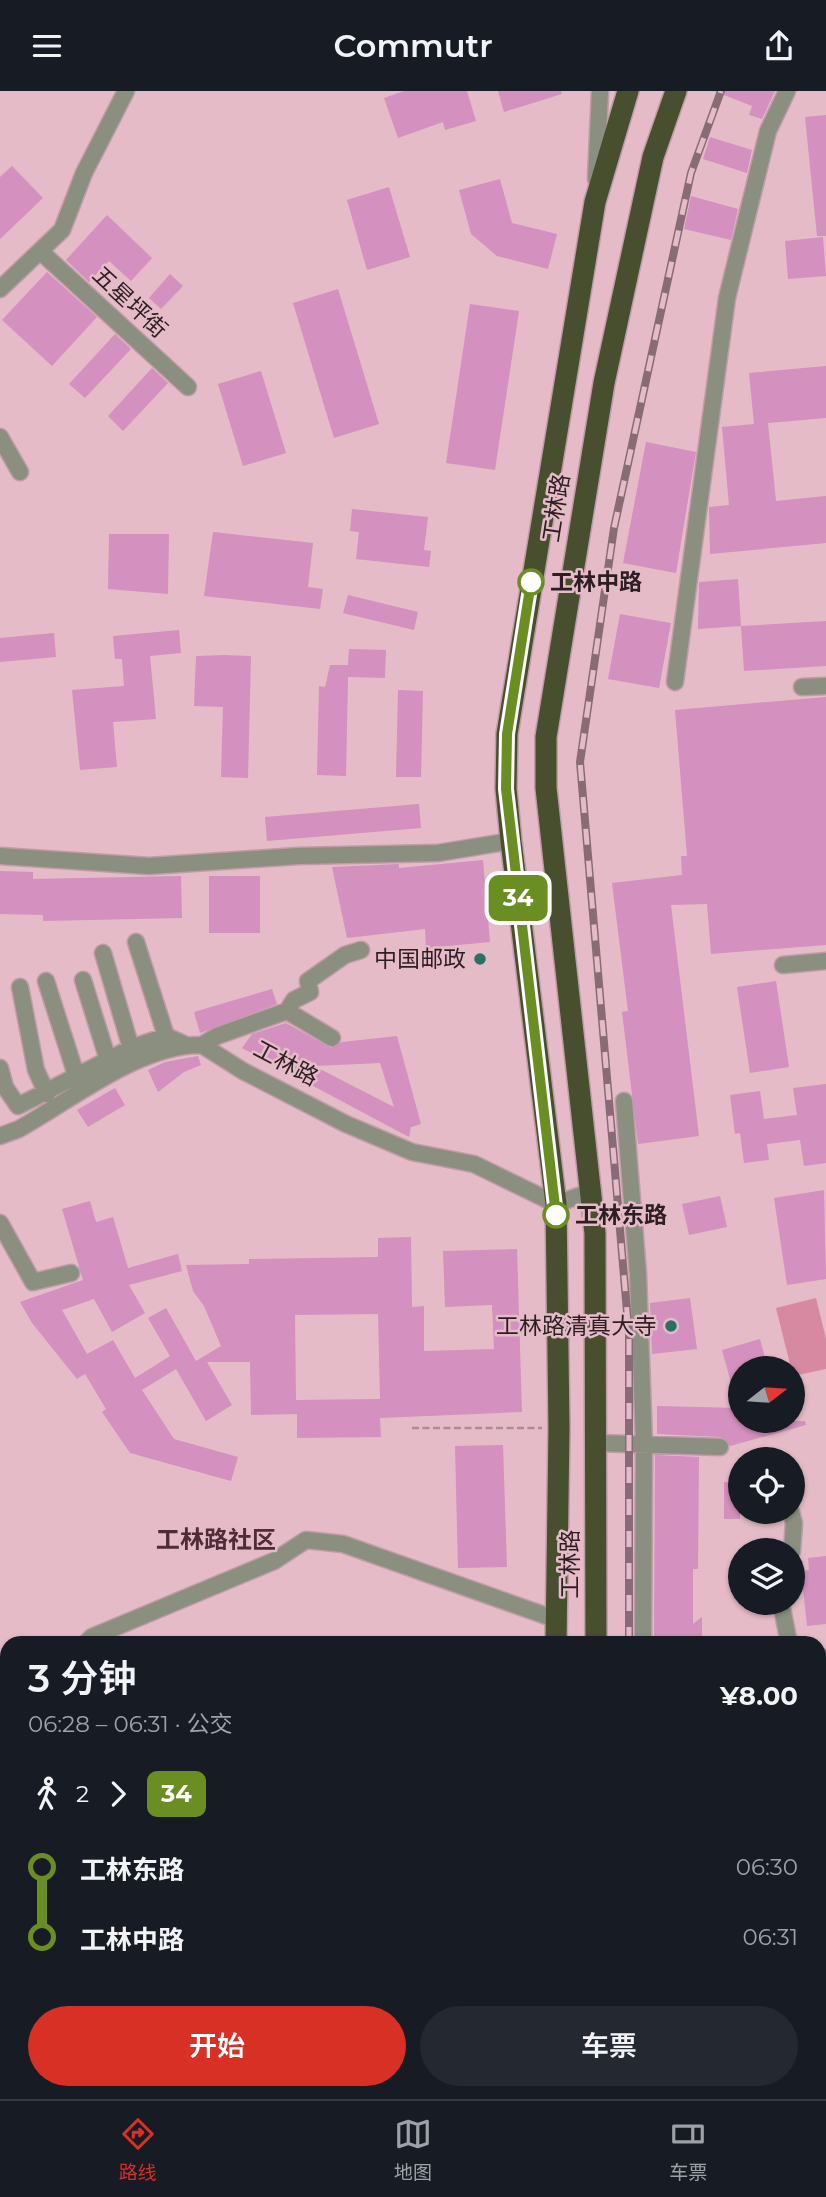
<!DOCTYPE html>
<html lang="zh">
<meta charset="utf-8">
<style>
body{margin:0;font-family:Montserrat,"Noto Sans SC",sans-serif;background:#242831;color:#f1f3f6;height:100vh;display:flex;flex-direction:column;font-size:26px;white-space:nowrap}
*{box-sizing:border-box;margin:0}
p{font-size:23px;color:#9ea1a6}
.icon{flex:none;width:38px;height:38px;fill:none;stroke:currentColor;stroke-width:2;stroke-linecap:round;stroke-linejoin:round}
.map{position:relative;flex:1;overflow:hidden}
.details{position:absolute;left:0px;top:1545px;width:826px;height:464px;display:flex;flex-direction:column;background:#171b24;border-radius:21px 21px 0 0;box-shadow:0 2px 5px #0004}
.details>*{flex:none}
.badge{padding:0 14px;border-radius:10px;font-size:24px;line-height:46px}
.needle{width:46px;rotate:73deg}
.fabs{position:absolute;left:728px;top:1265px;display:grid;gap:14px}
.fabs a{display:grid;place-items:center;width:77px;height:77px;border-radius:50%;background:#171b24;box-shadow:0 2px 5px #0004;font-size:35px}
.map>.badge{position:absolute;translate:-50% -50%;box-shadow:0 0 0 4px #fff}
.legs{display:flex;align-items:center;gap:10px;height:77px;padding:0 28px;font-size:23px}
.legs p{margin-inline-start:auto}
.head{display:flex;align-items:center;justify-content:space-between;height:119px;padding:0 28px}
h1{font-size:38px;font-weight:600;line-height:52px}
.action{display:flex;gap:14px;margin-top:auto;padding:14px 28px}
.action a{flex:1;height:80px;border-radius:42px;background:#d93025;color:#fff;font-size:28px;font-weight:600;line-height:80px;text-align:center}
.action a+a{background:#242831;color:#f1f3f6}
ul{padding:0 28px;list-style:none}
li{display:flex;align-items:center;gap:24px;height:70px;font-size:26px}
li i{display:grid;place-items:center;width:10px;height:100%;margin:0 9px;background:currentColor}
li i::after{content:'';width:18px;height:18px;margin:-9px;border:5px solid;border-radius:50%;background:#171b24}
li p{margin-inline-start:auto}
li:first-child i{background:linear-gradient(#0000 50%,currentColor 0)}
li:last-child i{background:linear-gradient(currentColor 50%,#0000 0)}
header{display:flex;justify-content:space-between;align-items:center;height:91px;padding:0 28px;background:#171b24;font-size:32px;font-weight:600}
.tabs{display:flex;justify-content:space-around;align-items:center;height:98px;border-top:2px solid #363941;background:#171b24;font-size:19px;color:#9ea1a6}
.tabs a{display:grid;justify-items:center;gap:4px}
.tabs .current{color:#d93025}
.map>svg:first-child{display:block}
.green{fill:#d889a2}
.building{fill:#d490be;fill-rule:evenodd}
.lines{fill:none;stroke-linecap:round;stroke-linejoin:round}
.minor-casing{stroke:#bf9ca6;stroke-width:19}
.highway-casing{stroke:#bf9ca6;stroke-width:24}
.path{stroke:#ad8c96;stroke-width:2.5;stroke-dasharray:7 3.5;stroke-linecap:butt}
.minor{stroke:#8b8f80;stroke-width:16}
.highway{stroke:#474f2f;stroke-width:21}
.rail-casing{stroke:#886c75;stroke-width:8}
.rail{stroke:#e4bbc7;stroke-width:5;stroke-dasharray:16;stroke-linecap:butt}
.line-1-casing{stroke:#fff;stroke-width:16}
.line-1{stroke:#6b8e23;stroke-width:10}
.stop-1-dot{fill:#fff;stroke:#6b8e23;stroke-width:3.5}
.poi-dot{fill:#2b7063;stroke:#e4bbc7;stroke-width:2.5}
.labels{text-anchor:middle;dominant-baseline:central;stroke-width:5;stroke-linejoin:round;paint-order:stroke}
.street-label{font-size:23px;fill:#2d1e23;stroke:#e4bbc7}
.stop-label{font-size:23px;font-weight:bold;fill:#2d1e23;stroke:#e4bbc7;text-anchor:start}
.poi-label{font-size:23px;fill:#2d1e23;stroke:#e4bbc7;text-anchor:end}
.neighbourhood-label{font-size:24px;font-weight:bold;fill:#4e2d38;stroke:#e4bbc7}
</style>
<header><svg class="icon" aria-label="menu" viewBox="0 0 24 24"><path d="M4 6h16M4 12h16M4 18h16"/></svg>Commutr<svg class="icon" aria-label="share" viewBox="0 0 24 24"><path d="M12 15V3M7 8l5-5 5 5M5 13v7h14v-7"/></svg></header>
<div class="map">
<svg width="826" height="2008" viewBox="0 0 826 2008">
<rect width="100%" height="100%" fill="#e4bbc7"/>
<path class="green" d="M816 1207 826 1248V1278L793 1285 776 1217Z"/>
<path class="building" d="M404 0H467L476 30 445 39 443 31 398 47 384 7Z
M498 0H561L562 3 504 21Z
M714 0H775L762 28 749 24 752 15Z
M826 24V145H817L805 26Z
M710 46 752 59 747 82 703 68Z
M12 75 43 107 0 148V86Z
M500 88 512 132 557 143 548 178 497 165 471 143 459 99Z
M389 96 410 166 367 179 347 109Z
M691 105 738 118 731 149 684 138Z
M107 124 152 167 131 190 109 170 89 191 66 169Z
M823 146 826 185 788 188 785 150Z
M47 181 97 226 52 275 2 229Z
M170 183 183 195 161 218 149 207Z
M338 198 379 333 334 347 293 212Z
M470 213 519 220 495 379 446 372Z
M115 243 131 258 85 307 69 293Z
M826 275V327L768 332 776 410 826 405V452L710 463 709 416 729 414 722 336 754 333 749 282Z
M152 277 168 292 123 340 108 325Z
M261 280 286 362 243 375 218 293Z
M646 351 696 361 676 482 623 472Z
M352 418 428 426 424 459 431 460 429 476 356 468 359 441 350 440Z
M213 441 313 452 308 496 323 498 320 518 204 505Z
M109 443H169L168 503 108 498Z
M738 488 741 535 698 538 699 491Z
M348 504 418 521 414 539 343 522Z
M620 523 671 532 659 597 608 588Z
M826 530V575L744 580 741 535Z
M179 539 181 562 150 565 156 628 113 631 117 676 80 679 72 599 124 595 122 568H115L113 545Z
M54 542 56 566 0 571V547Z
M349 558 386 559 385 587 348 586 346 685 317 684 319 595 325 596 330 574H348Z
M224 564 251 565 248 687 221 686 223 616 194 615 196 565Z
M398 599 423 600 421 686H396Z
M826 606V854L711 863 707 813 671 814 699 1045 638 1053 622 921 628 920 612 792 682 784 681 765H687L675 619Z
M419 713 421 737 267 750 265 726Z
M483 769 490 851 426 857 425 838 347 847 332 776 399 773V777Z
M0 780 33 781V788L181 785 182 827 43 830V824L0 823Z
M209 785H260V842H209Z
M776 890 789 976 750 982 737 896Z
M272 898 277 913 200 942 194 921Z
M286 932 331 957 342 951 397 945 421 1033 411 1036 409 1046 242 957 252 943ZM380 972 394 1016 314 975Z
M198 965 201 974 184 981 158 1001 148 979 165 971Z
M826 993V1072L804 1075 800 1049 767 1053 769 1069 744 1072 740 1042 735 1043 730 1004 760 1000 764 1028 797 1024 793 997Z
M115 997 125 1014 88 1036 77 1019Z
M824 1099 826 1188 787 1194 774 1107Z
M720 1105 727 1136 689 1144 682 1113Z
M90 1110 96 1131 113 1126 128 1177 178 1163 182 1180 129 1194 145 1222 112 1241 94 1208 62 1219 87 1263 113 1249 135 1287 170 1265 148 1227 166 1217 196 1270 221 1255 204 1215 193 1200 186 1174 249 1173V1168L378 1166V1147L411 1146 412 1216 424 1215V1260L494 1258 492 1214 445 1216 443 1160 517 1158 522 1321 380 1327 381 1346 297 1347V1323L251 1324 250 1271H207L232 1314 206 1330 176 1278 142 1299 174 1348 238 1366 231 1390 130 1362 102 1321 106 1318 85 1283 77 1288 32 1232 20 1211 83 1189 62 1118ZM378 1223 380 1308 296 1309 295 1224Z
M690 1207 697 1258 652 1263 650 1212Z
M760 1248 768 1278H740V1309L736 1310 722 1259Z
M657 1315 740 1317V1330H805L806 1334 730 1355 720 1346 657 1343Z
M503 1354 507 1476 458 1477 455 1355Z
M655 1364 699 1366 698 1478H693V1533L702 1526V1552H654Z
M724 1391 740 1392V1428H724Z
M826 1465V1533L807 1535 801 1480 809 1479 808 1467Z"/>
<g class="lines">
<defs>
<path id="minor" d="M596 88 600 0
M40 160 188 296
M0 198 62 139 84 82 126 0
M0 346 20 381
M675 591 727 207 768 40 787 0
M802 596 826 595
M0 765 149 775 298 765 438 762 511 750
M136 851 166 945
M103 862 131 957
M783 874 826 870
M83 889 108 969
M46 890 77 987
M20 896 36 979 47 1003
M287 920 294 909 310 901 308 890 345 864 361 859
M202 954 217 945 287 920 332 947
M0 977 5 996 18 1015 131 957 166 945 186 954
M624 1010 638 1183 644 1353 643 1552
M0 1045 19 1038C73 1008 140 953 202 954L243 980 346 1033 412 1061 474 1073 556 1113 593 1100
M0 1132 33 1191 71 1182
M597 1352 720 1356
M791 1421 794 1432 792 1460
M781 1512 789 1552
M86 1552 92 1546 274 1470 306 1449 343 1453 555 1528
M819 1566 826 1567
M819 1581 826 1580
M390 2002 394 2008
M340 2008 352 2002
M639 2008V2002"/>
<path id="highway" d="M556 1552 559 1337 556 1113 511 750 506 698 507 643 595 111 628 0
M596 1552 595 1142 546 697V646L604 292 653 66 676 0
M510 2008 511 2002
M538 2008V2002
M588 2008V2002
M607 2008V2002"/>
</defs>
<use href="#minor" class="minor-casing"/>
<use href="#highway" class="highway-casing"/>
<path class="path" d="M412 1337H542"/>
<use href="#minor" class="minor"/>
<use href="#highway" class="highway"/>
<defs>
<path id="rail" d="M629 1552V1244L580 671 614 437 691 82 721 0
M629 2008V2002"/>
</defs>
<use href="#rail" class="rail-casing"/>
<use href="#rail" class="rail"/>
</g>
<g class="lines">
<defs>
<path id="line-1" d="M531 491 507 643 506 698 556 1124"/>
</defs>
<use href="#line-1" class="line-1-casing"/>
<use href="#line-1" class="line-1"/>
</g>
<g class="stop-1-dot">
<circle cx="531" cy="491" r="12"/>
<circle cx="556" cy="1124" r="12"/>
</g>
<g class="poi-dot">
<circle cx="480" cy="868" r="7"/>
<circle cx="671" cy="1235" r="7"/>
</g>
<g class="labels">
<g class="street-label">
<text transform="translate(130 211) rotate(43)">五星坪街</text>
<text transform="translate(556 417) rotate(-81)">工林路</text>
<text transform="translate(286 972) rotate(28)">工林路</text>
<text transform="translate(570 1473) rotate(-90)">工林路</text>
</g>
<g class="stop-label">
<text x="550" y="491">工林中路</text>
<text x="575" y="1124">工林东路</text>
</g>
<g class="poi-label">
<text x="466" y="868">中国邮政</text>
<text x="657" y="1235">工林路清真大寺</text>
</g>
<g class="neighbourhood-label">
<text x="216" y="1448">工林路社区</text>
</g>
</g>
</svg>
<div class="fabs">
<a><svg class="needle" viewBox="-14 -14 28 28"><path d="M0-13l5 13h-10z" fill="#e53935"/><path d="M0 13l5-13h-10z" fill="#9ea1a6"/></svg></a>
<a><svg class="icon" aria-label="locate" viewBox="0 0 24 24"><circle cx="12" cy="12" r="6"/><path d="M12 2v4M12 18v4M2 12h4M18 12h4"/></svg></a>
<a><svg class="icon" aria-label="layers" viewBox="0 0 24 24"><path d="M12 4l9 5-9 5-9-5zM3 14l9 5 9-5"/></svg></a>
</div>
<b class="badge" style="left:518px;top:807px;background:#6b8e23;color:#fff">34</b>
<section class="details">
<div class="head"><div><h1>3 分钟</h1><p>06:28 – 06:31 · 公交</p></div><b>¥8.00</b></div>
<div class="legs"><svg class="icon" aria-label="walk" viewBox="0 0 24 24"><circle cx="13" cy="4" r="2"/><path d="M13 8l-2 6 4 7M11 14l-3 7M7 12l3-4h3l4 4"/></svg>2<svg class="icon" aria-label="forward" viewBox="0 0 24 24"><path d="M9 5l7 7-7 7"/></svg><b class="badge" style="background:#6b8e23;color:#fff">34</b></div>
<ul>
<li><i style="color:#6b8e23"></i><b>工林东路</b><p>06:30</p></li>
<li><i style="color:#6b8e23"></i><b>工林中路</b><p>06:31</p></li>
</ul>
<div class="action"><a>开始</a><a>车票</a></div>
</section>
</div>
<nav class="tabs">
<a class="current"><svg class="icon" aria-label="directions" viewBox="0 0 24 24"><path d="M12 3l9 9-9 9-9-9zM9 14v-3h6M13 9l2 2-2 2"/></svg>路线</a>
<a><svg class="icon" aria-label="map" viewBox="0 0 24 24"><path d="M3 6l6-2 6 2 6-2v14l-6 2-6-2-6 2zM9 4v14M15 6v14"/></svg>地图</a>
<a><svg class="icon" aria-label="tickets" viewBox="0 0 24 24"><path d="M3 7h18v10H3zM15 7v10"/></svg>车票</a>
</nav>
